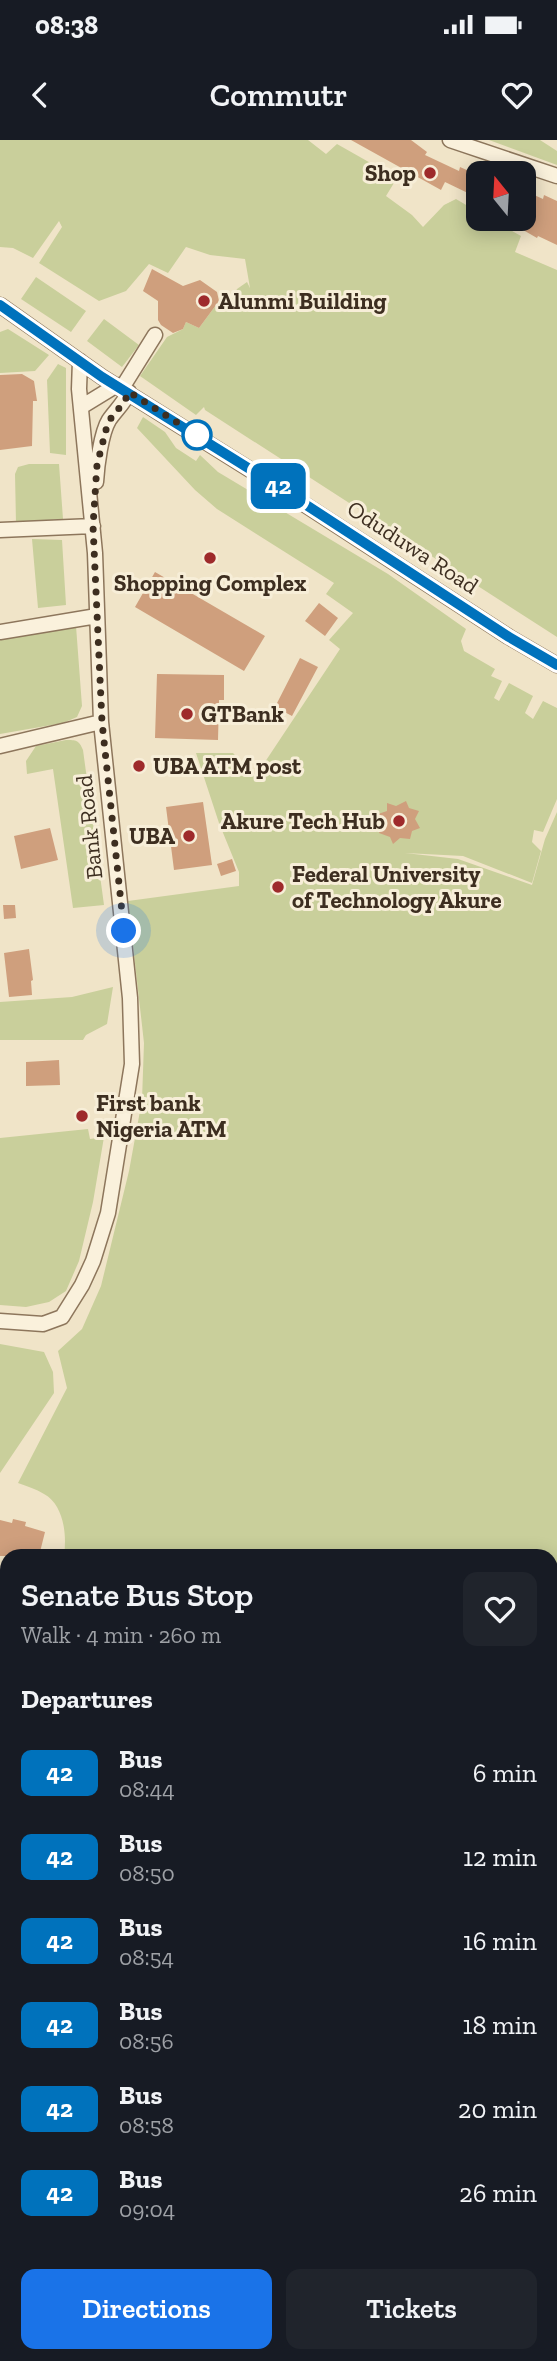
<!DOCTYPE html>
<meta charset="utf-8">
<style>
body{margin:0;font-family:"Zilla Slab",serif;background:#20242c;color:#f1f3f6;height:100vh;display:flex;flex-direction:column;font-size:26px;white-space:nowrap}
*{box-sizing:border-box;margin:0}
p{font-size:23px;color:#9ea1a6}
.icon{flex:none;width:38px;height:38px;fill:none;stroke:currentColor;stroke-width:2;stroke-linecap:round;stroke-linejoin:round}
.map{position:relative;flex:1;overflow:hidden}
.sheet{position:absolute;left:0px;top:1409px;width:558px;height:814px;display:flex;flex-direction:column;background:#171b24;border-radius:21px 21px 0 0;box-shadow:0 4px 18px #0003}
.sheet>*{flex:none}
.badge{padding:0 14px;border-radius:10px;font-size:24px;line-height:46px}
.needle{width:46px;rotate:342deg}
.tools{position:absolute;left:466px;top:21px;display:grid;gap:14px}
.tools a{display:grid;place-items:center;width:70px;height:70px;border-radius:14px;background:#171b24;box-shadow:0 4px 18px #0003;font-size:35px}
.you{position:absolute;width:35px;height:35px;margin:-18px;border:5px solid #fff;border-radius:50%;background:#1a73e8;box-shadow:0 0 0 10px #1a73e833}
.map>.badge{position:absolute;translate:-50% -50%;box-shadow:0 0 0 4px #fff}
h2{padding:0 21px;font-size:26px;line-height:63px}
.round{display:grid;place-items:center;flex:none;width:74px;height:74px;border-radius:14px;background:#20242c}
.head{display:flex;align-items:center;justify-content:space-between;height:119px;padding:0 21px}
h1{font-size:33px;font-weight:600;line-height:52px}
.cta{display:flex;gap:14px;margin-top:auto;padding:14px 21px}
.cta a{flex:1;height:80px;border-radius:14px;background:#1a73e8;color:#fff;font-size:28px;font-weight:600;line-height:80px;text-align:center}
.cta a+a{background:#20242c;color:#f1f3f6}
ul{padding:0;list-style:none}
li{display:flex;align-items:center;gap:21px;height:84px;padding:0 21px}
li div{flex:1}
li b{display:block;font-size:26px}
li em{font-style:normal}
li .badge{min-width:77px;font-weight:700;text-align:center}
.status{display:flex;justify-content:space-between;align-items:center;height:49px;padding:0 35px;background:#171b24;direction:ltr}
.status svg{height:19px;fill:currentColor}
header{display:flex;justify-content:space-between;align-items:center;height:91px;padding:0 21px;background:#171b24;font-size:32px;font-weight:600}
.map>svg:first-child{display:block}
.green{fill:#c9cf9b}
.building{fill:#cf9f7d}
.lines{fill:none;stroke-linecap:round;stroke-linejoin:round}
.street-casing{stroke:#8d765c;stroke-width:17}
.street{stroke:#faf1dc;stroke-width:14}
.line-casing{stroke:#fff;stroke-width:16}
.line{stroke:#0072bc;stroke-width:10}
.walk{stroke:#3d2e20;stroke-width:7;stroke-dasharray:0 12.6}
.poi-dot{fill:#9e2a2b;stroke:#f7eed8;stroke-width:2.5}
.stop-dot{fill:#fff;stroke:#0072bc;stroke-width:3.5}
.labels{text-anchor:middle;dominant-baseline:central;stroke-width:6;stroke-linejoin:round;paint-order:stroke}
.poi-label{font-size:23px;font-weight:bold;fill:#3d2e20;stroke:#f7eed8;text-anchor:start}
.street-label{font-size:23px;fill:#3d2e20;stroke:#f7eed8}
</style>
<div class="status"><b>08:38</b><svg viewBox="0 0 49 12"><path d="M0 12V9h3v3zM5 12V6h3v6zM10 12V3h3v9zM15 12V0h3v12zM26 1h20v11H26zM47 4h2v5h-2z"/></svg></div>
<header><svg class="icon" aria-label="back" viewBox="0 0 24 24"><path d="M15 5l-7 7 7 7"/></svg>Commutr<svg class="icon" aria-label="heart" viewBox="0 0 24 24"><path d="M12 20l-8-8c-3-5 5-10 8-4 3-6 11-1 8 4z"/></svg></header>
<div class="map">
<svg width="557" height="2221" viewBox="0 0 557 2221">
<rect width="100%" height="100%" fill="#f0e4c8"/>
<path class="green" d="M0 0H308L326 14 337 4 397 38 386 56 412 75 423 87 444 65 456 59 478 72V79H490L521 96 515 112 557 130V497L205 270 204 267 196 275 140 236 167 197 183 189 186 182 199 188 219 161 228 167 237 149 247 142 250 148 245 119 210 115 186 107 168 133 149 124 126 151 99 161 39 123 62 87 59 81 33 118 13 108 0 107Z
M489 0H540L557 11V25Z
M36 137 86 171 71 192 21 159Z
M104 179 139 205 122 227 87 201Z
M8 189 49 215 35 231 0 233V192Z
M58 224 66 228V315L50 313 47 240Z
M143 277 165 292 176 308 196 321 200 315 218 332 388 434 466 489 461 501 464 511 495 529 491 536 502 541 494 558 499 561 509 543 533 556 525 573 533 579 543 561 557 568V659L543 692 534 690 532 702 541 711 532 743 463 716 405 713 458 719 532 745 545 699 557 672V1670L551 1675V1416H64C67 1395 64 1365 44 1354 36 1349 26 1346 18 1343L67 1248 58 1211 82 1189 101 1146 129 1031 142 960 144 903 128 761 239 746V732L219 683 196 613H233L255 637 340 509 329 500 353 473 326 454 334 443 217 369 195 350 137 288Z
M29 324H59L63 379 16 383 15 334 18 327Z
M32 399 62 400 66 465 38 468Z
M76 486 82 566 77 577 63 583 0 594V500Z
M66 600C76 600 79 600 83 610L104 765 73 768 53 629 27 634 26 621 36 606Z
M113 847 107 884 86 895 83 900H0V862L72 857Z
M88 989 90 999 104 997 93 1062 79 1121 66 1151 49 1162 26 1167 0 1165V998Z
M0 1204 44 1212 53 1232 54 1253 0 1333Z
M0 1442 7 1443V2216H51L46 2221H0Z
M557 1720V2221H136L142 2216H551V1724Z"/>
<path class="building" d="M351 0H411L427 12 425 15 459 31 460 27 478 35V43L472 55 445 42 441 50Z
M523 50 543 59 544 55 557 61V105L538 96 537 98 504 79H523Z
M152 129 183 146 200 140 217 152 219 161 199 188 186 182 183 189 173 193 161 185 158 180V161L143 151Z
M22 234 34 241 37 261H33L32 306 0 310V235Z
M155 432 265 496 244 531 135 467Z
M319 463 338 478 325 496 305 481Z
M300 518 318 527 292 576 275 567Z
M157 534 224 535V560H219L218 600 155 598Z
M406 661 409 668 419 671 415 679 420 688 412 691 410 699 400 698 393 704 390 697 379 693 382 683 378 674 387 671V663L396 666Z
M203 662 212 725 174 730 166 667Z
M50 688 58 720 21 729 14 696Z
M232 719 236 731 221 736 217 724Z
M3 765H15L16 778 4 779Z
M29 809 33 840 31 841 32 855 9 857 4 813Z
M59 920 60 945 26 946V922Z
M13 1379 26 1382 25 1386 45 1392 39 1416H0V1380L12 1383Z"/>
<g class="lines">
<defs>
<path id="street" d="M450 0 557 36
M0 165 102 237 273 344 509 497 557 525
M122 248 155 195
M81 267 117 245
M96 342C97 326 101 293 109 280 116 270 124 263 129 252
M0 390 93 386
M0 492 97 476
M0 606 101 582
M0 1181 43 1184 62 1177 82 1145 93 1121 108 1073 132 924 130 858 101 582 95 413 79 249 80 221
M551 1701 557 1696
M71 2221 76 2216"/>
</defs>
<use href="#street" class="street-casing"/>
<use href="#street" class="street"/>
</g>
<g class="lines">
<defs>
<path id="line" d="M0 165 102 237 274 344 509 497 557 525"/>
</defs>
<use href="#line" class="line-casing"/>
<use href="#line" class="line"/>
<path class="walk" d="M124 791 102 582 93 386 97 325 108 282 124 262 129 252 197 295"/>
</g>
<g class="poi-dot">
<circle cx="430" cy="33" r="7"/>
<circle cx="204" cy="161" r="7"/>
<circle cx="210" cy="418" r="7"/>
<circle cx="187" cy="574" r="7"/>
<circle cx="139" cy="626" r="7"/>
<circle cx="399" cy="681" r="7"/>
<circle cx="189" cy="696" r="7"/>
<circle cx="278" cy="747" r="7"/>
<circle cx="82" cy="976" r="7"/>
</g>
<circle class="stop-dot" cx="197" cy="295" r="14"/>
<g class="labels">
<g class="poi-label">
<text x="416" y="33" text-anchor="end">Shop</text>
<text x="218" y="161">Alunmi Building</text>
<text x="210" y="443" text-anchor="middle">Shopping Complex</text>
<text x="201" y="574">GTBank</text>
<text x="153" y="626">UBA ATM post</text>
<text x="385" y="681" text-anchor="end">Akure Tech Hub</text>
<text x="175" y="696" text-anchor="end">UBA</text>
<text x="292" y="734">Federal University<tspan x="292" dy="26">of Technology Akure</tspan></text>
<text x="96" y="963">First bank<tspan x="96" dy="26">Nigeria ATM</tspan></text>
</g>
<g class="street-label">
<text transform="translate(413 407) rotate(33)">Oduduwa Road</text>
<text transform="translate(89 687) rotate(-96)">Bank Road</text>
</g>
</g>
</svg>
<div class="tools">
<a><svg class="needle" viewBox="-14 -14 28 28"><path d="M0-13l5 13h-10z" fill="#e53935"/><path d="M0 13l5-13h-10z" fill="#9ea1a6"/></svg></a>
</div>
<div class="you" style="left:124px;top:791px"></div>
<b class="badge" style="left:278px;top:346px;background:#0072bc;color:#fff">42</b>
<section class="sheet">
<div class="head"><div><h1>Senate Bus Stop</h1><p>Walk · 4 min · 260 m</p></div><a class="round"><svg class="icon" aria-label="heart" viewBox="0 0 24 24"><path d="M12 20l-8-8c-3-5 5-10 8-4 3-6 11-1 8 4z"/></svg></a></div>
<h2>Departures</h2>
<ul>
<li><span class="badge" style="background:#0072bc;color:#fff">42</span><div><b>Bus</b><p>08:44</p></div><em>6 min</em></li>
<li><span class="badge" style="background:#0072bc;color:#fff">42</span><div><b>Bus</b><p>08:50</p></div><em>12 min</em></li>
<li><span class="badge" style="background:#0072bc;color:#fff">42</span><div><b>Bus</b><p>08:54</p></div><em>16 min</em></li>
<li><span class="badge" style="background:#0072bc;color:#fff">42</span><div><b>Bus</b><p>08:56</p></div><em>18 min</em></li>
<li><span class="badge" style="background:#0072bc;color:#fff">42</span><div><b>Bus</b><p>08:58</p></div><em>20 min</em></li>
<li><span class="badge" style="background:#0072bc;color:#fff">42</span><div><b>Bus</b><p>09:04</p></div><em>26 min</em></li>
</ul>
<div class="cta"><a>Directions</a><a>Tickets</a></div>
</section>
</div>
